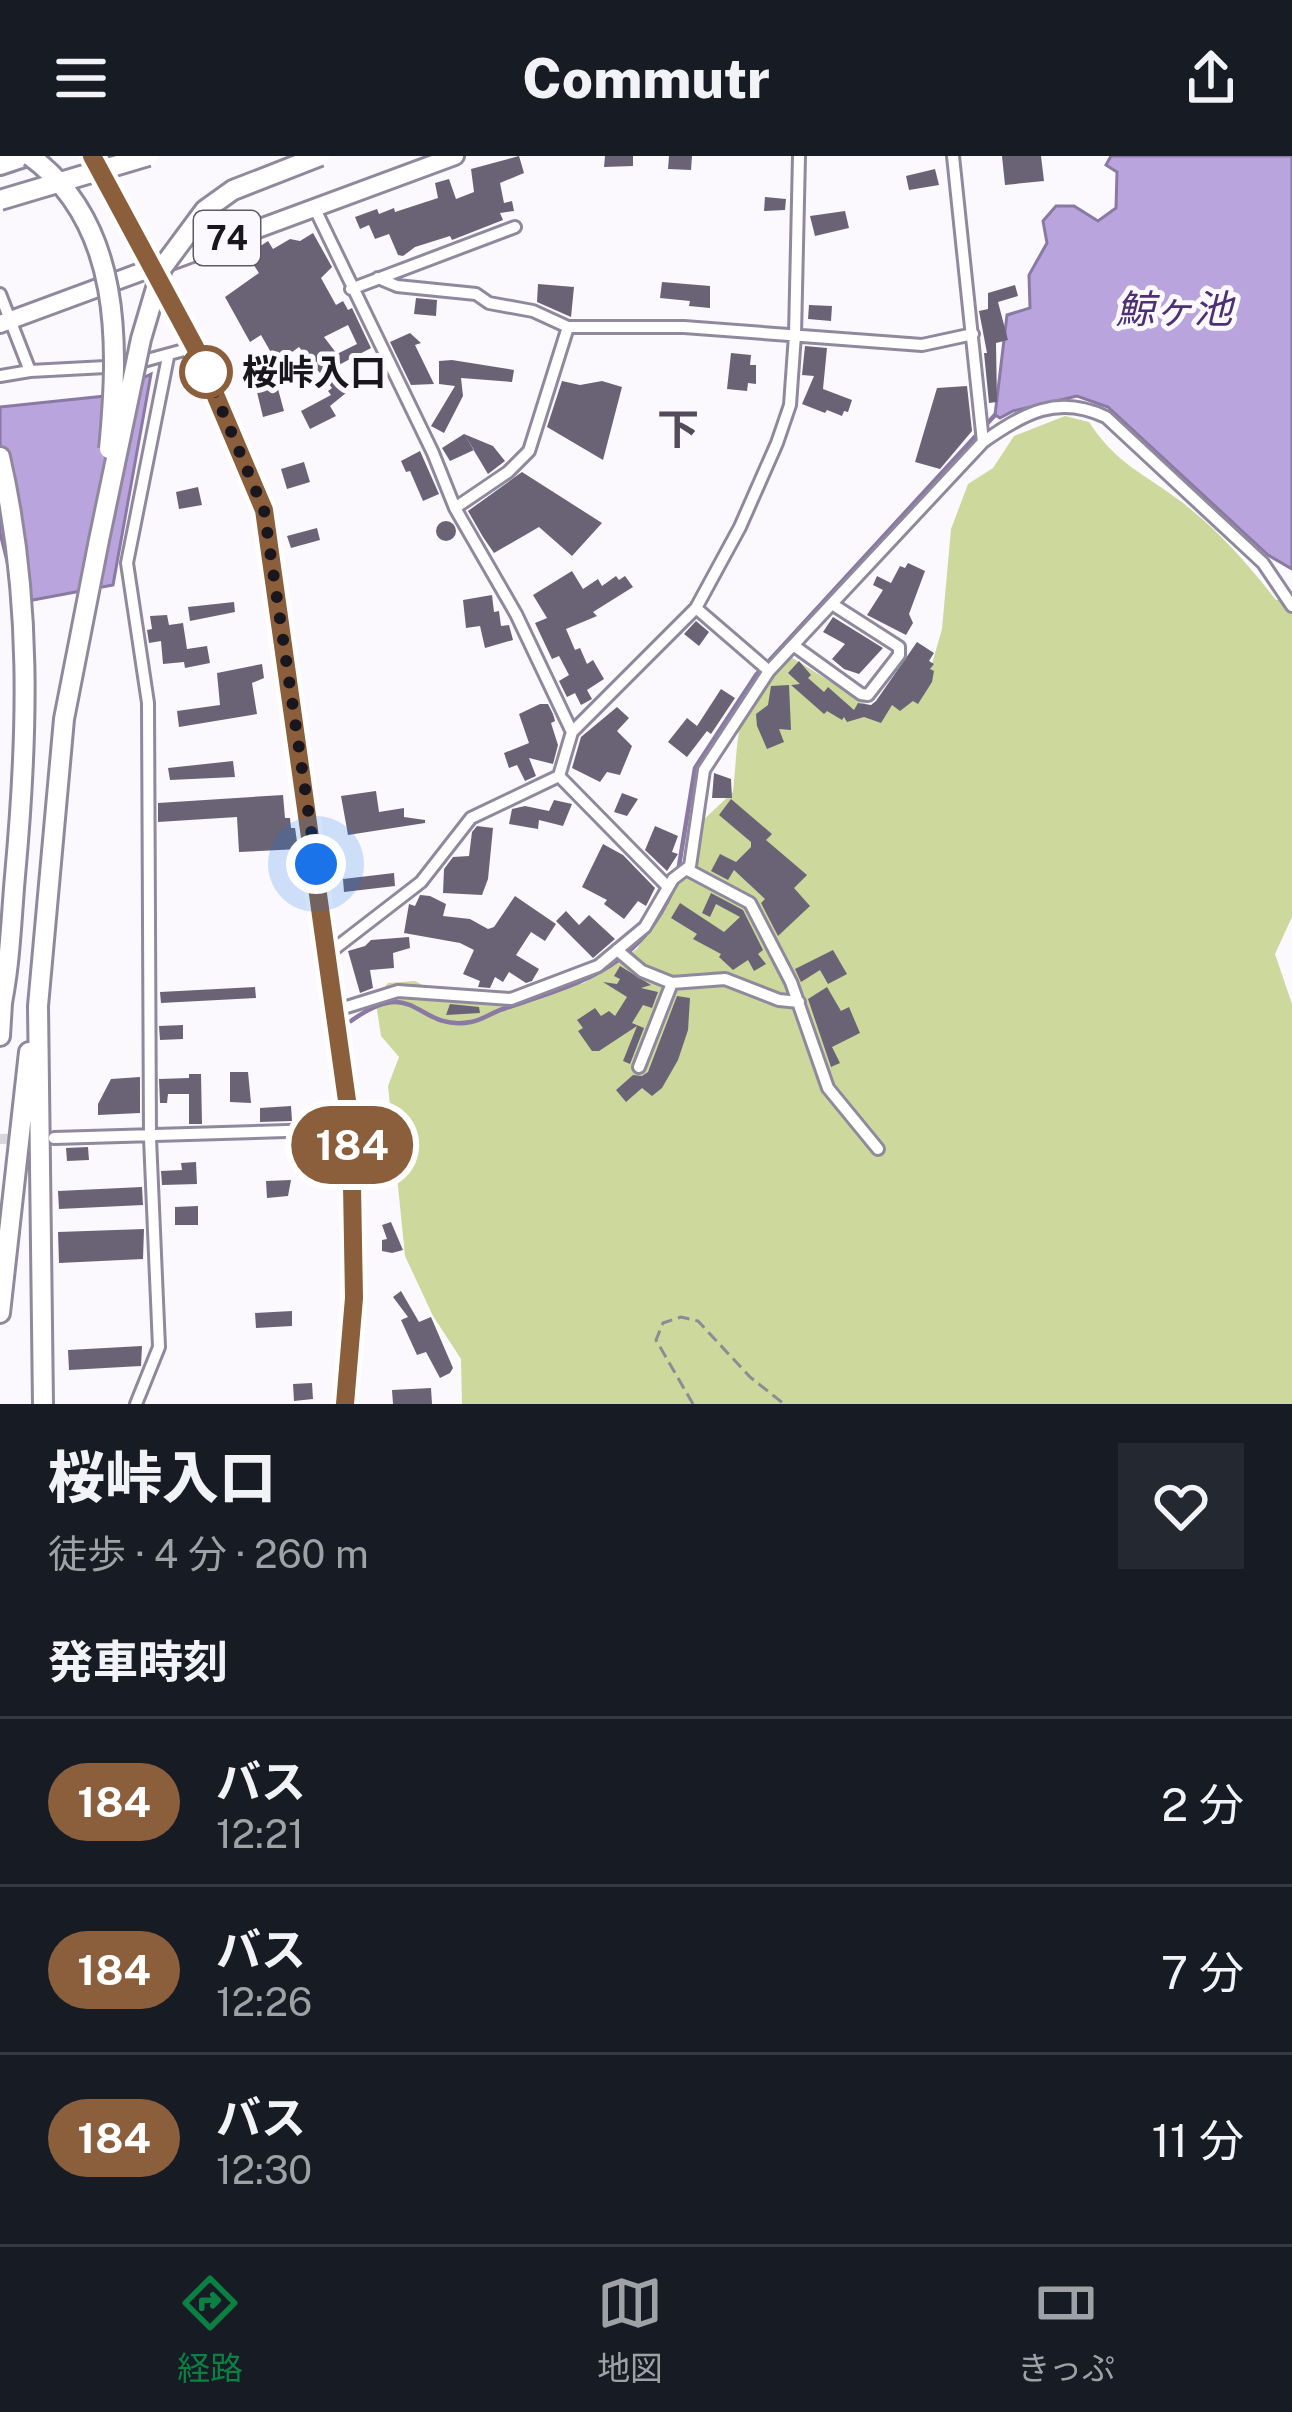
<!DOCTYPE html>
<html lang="ja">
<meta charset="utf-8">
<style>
body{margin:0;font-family:"Public Sans","Noto Sans JP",sans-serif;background:#242831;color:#f1f3f6;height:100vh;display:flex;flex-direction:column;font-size:45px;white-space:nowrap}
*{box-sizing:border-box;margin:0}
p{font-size:39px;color:#9ea1a6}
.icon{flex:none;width:66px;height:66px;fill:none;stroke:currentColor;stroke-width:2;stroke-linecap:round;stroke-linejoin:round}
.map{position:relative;height:1248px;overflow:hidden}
.details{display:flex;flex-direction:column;background:#171b24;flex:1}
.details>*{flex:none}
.badge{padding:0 24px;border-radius:39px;font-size:42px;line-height:78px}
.you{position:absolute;width:60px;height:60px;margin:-30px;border:9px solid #fff;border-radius:50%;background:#1a73e8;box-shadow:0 0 0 18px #1a73e833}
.map>.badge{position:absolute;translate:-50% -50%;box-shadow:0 0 0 6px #fff}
h2{padding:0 48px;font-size:45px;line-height:108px}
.round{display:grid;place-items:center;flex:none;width:126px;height:126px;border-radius:0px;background:#242831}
.summary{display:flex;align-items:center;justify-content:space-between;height:204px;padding:0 48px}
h1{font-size:57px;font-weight:800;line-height:90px}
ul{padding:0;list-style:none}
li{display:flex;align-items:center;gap:36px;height:168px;padding:0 48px;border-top:3px solid #363941}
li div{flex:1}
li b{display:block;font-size:45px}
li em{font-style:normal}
li .badge{min-width:132px;font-weight:700;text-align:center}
header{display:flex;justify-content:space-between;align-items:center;height:156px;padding:0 48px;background:#171b24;font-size:54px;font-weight:800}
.menu{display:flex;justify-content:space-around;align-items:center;height:168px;border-top:3px solid #363941;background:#171b24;font-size:33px;color:#9ea1a6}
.menu a{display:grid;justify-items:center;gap:6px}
.menu .active{color:#0b8043}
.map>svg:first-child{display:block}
.green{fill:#cdd89d}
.water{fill:#b9a4dd;stroke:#8979a3;stroke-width:3}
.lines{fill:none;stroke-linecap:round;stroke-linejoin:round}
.stream{stroke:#8979a3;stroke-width:4.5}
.building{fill:#6a6376;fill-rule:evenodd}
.minor-tunnel{stroke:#d9d7dc;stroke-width:10;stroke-dasharray:10 5;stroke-linecap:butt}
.minor-casing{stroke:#90899d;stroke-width:16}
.primary-casing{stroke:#90899d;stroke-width:22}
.motorway-casing{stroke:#90899d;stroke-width:24}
.path{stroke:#8e8c92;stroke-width:3;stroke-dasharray:12 6;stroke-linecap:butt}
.minor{stroke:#fff;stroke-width:10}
.primary{stroke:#fff;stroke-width:16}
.motorway{stroke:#fff;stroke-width:18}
.motorway-bridge-casing{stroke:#90899d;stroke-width:24;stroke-linecap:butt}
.motorway-bridge{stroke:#fff;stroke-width:18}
.line-casing{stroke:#fff;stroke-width:27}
.line{stroke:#8b5e3c;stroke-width:18}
.walk{stroke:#19161d;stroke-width:12;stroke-dasharray:0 21.6}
.stop-dot{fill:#fff;stroke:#8b5e3c;stroke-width:6}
.labels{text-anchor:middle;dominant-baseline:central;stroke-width:10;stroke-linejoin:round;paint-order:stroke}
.shield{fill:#fbf9fe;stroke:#5d5a60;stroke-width:3}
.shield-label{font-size:33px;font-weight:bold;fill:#19161d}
.stop-label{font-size:36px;font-weight:bold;fill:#19161d;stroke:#fbf9fe;text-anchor:start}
.water-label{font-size:39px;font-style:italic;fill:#4d2f73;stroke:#fbf9fe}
.quarter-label{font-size:42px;font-weight:bold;fill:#514b5c;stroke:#fbf9fe}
</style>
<header><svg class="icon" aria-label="menu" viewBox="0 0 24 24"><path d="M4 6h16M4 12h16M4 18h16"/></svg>Commutr<svg class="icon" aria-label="share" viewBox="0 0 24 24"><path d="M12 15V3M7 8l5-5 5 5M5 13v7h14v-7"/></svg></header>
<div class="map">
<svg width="1292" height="1248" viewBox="0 0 1292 1248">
<rect width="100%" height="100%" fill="#fbf9fe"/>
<path class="green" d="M1065 260 1089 266C1116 308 1145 318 1183 347 1220 376 1247 407 1276 444H1292V761L1275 798 1292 848V1248H462L461 1203 433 1160 405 1100 388 930 399 901 381 880 375 841 388 827 415 825 447 842H524L584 827 637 793 677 728 699 668 733 636C739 580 734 530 791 501L871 551 927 525 942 473 951 373 968 328 993 312 1014 280Z"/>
<path class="water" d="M1111 0H1292V413L1268 399 1108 251 1077 240 1013 255 1000 262 995 259 1007 159 1030 152 1029 119 1047 87 1043 65 1056 50H1074L1098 65 1116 52 1117 16 1106 9Z
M151 218 113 429 17 447 0 377V251L105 240Z"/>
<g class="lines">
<path class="stream" d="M678 716 695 612 756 519 995 259
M351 865C417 817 415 876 471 866 483 864 494 855 506 852 581 827 639 812 673 733"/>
</g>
<path class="building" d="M519 0 524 17 500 27 504 47 512 45 514 55 500 57 503 64 452 84 450 80 415 91 403 100 398 99 389 78 375 83 369 69 360 73 355 61 377 53 379 58 394 52 395 56 438 42 435 27 449 23 456 43 474 36 471 13Z
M605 0H633V10L604 11Z
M669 0H692L691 14 668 13Z
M1002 0H1041L1044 25 1005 29Z
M935 13 939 29 909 34 906 20Z
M765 41 786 43 785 54 764 55Z
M845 55 849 72 815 80 810 60Z
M313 77 332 111 321 122 336 149 343 145 348 154 352 152 371 192 335 211 352 232 330 250 336 260 310 273 301 255 331 239 328 235 332 232 299 191 277 207 261 179 250 186 225 141 259 117 247 99 268 85 273 93 290 83 300 85ZM348 169 357 188 337 198 324 181Z
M662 126 710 130V152L689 150 690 145 660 142Z
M538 128 574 131 571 161 537 146Z
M1015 129 1018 140 998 146 1008 184 996 187 997 246 989 247 984 197H987L979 155 988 153V137Z
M416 142 437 144 436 160 414 158Z
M809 149 832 150 831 165 808 163Z
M410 177 421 187 415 189 434 228 411 229 390 186Z
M805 190 827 192 823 233 852 244 848 256 844 255 842 260 827 254 825 257 802 248 814 220 802 219Z
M731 197 751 199 750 209H756V228L748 227 747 235 727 233Z
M452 204 514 214 512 226 461 222 463 240 444 277 431 270 455 230 439 228V205Z
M272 211 284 255 263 261 256 232 249 235 244 221Z
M562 225 580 229 602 225 622 231 603 304 547 271Z
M967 230 972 275 940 313 915 306 937 232Z
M464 278 474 294 450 305 442 292Z
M464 278 493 290 505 305 488 318Z
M420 295 439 338 423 345 410 315 406 316 401 305Z
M304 306 310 326 287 333 281 313Z
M522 316 602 367 572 400 539 371 494 397 483 381 468 355Z
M198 331 202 349 179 353 176 336Z
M436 375a10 10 0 1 1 20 0a10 10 0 1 1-20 0Z
M317 372 320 384 291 392 287 380Z
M908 407 925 415 909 458 913 467 906 479 867 459 883 434 873 429 877 420 891 427 900 410 905 412Z
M572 415 583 433 598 423 602 430 616 420 619 424 625 420 633 431 593 456 597 460 566 473 575 494 580 492 587 508 593 504 604 523 587 534 592 543 581 549 575 537 567 541 559 525 569 519 559 500 552 503 535 467 547 462 533 439Z
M492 439 494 456 499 455 501 470 509 469 513 484 485 492 480 470 466 472 463 444Z
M234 446 235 456 190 465 188 451Z
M167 459 169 469 183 467 187 493 207 490 210 507 185 512 184 506 163 508 161 485 149 487 147 474 152 473 150 460Z
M833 461 883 492 859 518 844 513 832 503 845 488 823 476Z
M696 465 709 476 699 490 684 478Z
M917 486 934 497 929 505 934 508 930 513 934 515 932 526 918 548 913 545 900 555 892 549 881 567 864 561 847 566 844 561 842 564 827 555 824 558 791 529 800 528 788 517 799 505 811 519 808 522 824 536 828 531 854 554 858 547 871 549 876 545Z
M262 508 264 522 252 527 257 558 179 571 177 555 220 549 217 517Z
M789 529 791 574 779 573 784 586 767 593 757 570 756 558 768 549 771 530Z
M721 533 735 542 711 578 707 575 687 601 668 586 687 562 697 570Z
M540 548H548L553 558 555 565 551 567 558 589 553 608 529 602 536 620 525 625 517 609 509 612 504 597 529 587 519 558Z
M617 551 629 562 617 575 632 590 620 619 607 616 600 626 572 612 581 581Z
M233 605 235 621 170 624 168 612Z
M714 617 731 623 732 642H712Z
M376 635 379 656 404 652V661L425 664V667L348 679 341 640Z
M622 637 638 643 627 660 614 656Z
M283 639 285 662H290L291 672H296L299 693 239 696 237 661 158 666V647Z
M731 643 772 678 766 684 807 719 794 732 810 750 778 780 761 747 765 743 734 714 728 724 711 715 720 698 736 706 751 691V686L719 659Z
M554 644 572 648 563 670 539 664 538 673 509 668 512 653 525 650 549 655Z
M477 670 493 672 488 723 482 739 443 737 444 713 453 701 469 700 472 676Z
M655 670 678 680 672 696 678 698 667 715 645 694Z
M603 688 623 699 655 732 646 750 638 745 624 763 604 748 607 744 582 731Z
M394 717 395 730 344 736 343 723Z
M711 737 743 754 763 794 758 798 766 808 754 815 748 804 733 814 719 801 721 798 693 783 697 778 671 762 680 747 724 776 740 761 716 748 710 761 702 757Z
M420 739 430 740 446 748 443 760 470 763 488 773 494 771 515 740 556 768 545 785 531 776 516 799 539 813 532 825 526 827 509 816 503 826 495 821 490 832 478 831 480 825 463 818 474 794 460 787 404 777 409 748 415 750Z
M566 755 579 769 589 759 615 783 593 802 556 765Z
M409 781 410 792 393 797 394 812 370 814 373 832 360 837 348 795 365 790 371 784Z
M833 794 847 818 828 828 820 814 801 826 795 813Z
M620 810 651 829 641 832 658 836 652 852 643 849 632 867 644 872 630 908 623 905 637 870 599 895H592L578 875 583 872 577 864 595 852 601 860 609 855 615 860 627 841 603 826 617 828 620 823 614 820Z
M255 831 256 842 161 847 160 836Z
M827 831 841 855 849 851 860 877 832 891 840 907 831 911 808 843Z
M677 840 690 842 688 874 678 904 662 932 652 940 642 932 626 946 616 934 633 919 642 920 648 916Z
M450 848 479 851 480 857 446 859Z
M183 869V883L160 884 159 870Z
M230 916H248L251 947 230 946Z
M189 918H201L202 968H189V938H168L167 947H160L159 923 189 922Z
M140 921V957L98 959V948L111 923Z
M291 950 292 965 260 966V952Z
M385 962 387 996 371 997 373 963Z
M88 991 89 1004 67 1005 66 992Z
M196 1006 197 1028 162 1029 161 1015 182 1014 181 1007Z
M291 1024 288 1040 267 1042 266 1025Z
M142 1031 143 1049 59 1053 58 1035Z
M198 1050V1069H175V1051Z
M391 1066 403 1094 392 1097 382 1095V1084L387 1083 382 1069Z
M144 1073 143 1103 59 1107 58 1076Z
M401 1135 419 1166 431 1161 453 1212 450 1217 440 1222 426 1196 417 1199 401 1164 408 1161 393 1141Z
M292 1155V1170L256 1172 255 1157Z
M142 1190 141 1210 69 1214 68 1194Z
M312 1227 313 1243 294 1245 293 1228Z
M431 1232 432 1248H393L392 1234Z"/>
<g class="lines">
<path class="minor-tunnel" d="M0 983 45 982"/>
<defs>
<path id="minor" d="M953 0 983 286
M314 51 433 297 455 352 516 458 572 576
M378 122 397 130 476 138 489 147 533 155 568 171H684L922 189 973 178
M351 133 515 71
M0 138 30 215 125 210 195 191
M0 220 30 215
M455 352 508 316 529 295 568 171
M696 452 769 515
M793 489 861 538 868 539 899 499V491L832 448
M559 620 668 731
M686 713 750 747 791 826 828 932 878 993
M617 794 642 815 672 827 725 823 779 844 799 846
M329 797 421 726 471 662 559 620 572 576 696 452 740 371 777 287 790 249 795 179 799 0
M337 854 398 835 511 843 598 810 645 771 673 723 690 710 704 614 769 515 983 286C1024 257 1058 238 1106 261L1263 407 1292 450
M639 911 672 827
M54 982 351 973
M136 1248 159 1191 150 982 148 547 127 407 168 201"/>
<path id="primary" d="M92 0 195 191 264 354 351 973 354 1142 345 1248
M0 168 455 0"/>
<path id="motorway" d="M0 9 27 0
M0 301C32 440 28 578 15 720 11 765 10 812 0 856
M0 880 2 847
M0 1157 29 896
M43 1248 38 850 64 563 99 384"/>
</defs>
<use href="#minor" class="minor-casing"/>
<use href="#primary" class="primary-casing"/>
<use href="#motorway" class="motorway-casing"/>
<path class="path" d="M693 1248 656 1184 663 1167 681 1161 698 1165 750 1221 784 1248"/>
<use href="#minor" class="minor"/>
<use href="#primary" class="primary"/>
<use href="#motorway" class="motorway"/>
<defs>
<path id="motorway-bridge" d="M30 0C123 68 119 189 109 293
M0 44 148 0
M99 384 141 183 162 112 205 54 233 34 320 0"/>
</defs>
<use href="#motorway-bridge" class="motorway-bridge-casing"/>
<use href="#motorway-bridge" class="motorway-bridge"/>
</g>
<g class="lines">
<defs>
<path id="line" d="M92 0 195 191 264 354 351 973 354 1142 345 1248"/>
</defs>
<use href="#line" class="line-casing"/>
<use href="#line" class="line"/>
<path class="walk" d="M206 216 264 354 316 708"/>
</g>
<circle class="stop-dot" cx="206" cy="216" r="24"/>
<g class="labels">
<rect class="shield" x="194" y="55" width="66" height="54" rx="9"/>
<g class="shield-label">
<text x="227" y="82">74</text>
</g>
<g class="stop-label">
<text x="242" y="216">桜峠入口</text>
</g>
<g class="water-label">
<text x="1174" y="153">鯨ヶ池</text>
</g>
<g class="quarter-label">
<text x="678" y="272">下</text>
</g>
</g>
</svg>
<div class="you" style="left:316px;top:708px"></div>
<b class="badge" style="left:352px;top:989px;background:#8b5e3c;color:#fff">184</b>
</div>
<section class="details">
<div class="summary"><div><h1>桜峠入口</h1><p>徒歩 · 4 分 · 260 m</p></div><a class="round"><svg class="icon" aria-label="heart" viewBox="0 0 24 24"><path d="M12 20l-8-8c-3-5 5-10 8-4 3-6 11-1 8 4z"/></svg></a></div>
<h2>発車時刻</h2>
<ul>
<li><span class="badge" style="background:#8b5e3c;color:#fff">184</span><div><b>バス</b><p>12:21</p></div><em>2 分</em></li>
<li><span class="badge" style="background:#8b5e3c;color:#fff">184</span><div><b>バス</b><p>12:26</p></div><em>7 分</em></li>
<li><span class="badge" style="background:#8b5e3c;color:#fff">184</span><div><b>バス</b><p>12:30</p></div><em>11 分</em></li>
</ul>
</section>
<nav class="menu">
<a class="active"><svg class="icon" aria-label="directions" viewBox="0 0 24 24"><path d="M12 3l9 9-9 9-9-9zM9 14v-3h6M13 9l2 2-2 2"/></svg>経路</a>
<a><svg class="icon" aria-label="map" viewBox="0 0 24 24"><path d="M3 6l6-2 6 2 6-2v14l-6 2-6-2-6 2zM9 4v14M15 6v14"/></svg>地図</a>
<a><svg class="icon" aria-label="tickets" viewBox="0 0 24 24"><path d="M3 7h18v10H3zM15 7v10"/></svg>きっぷ</a>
</nav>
